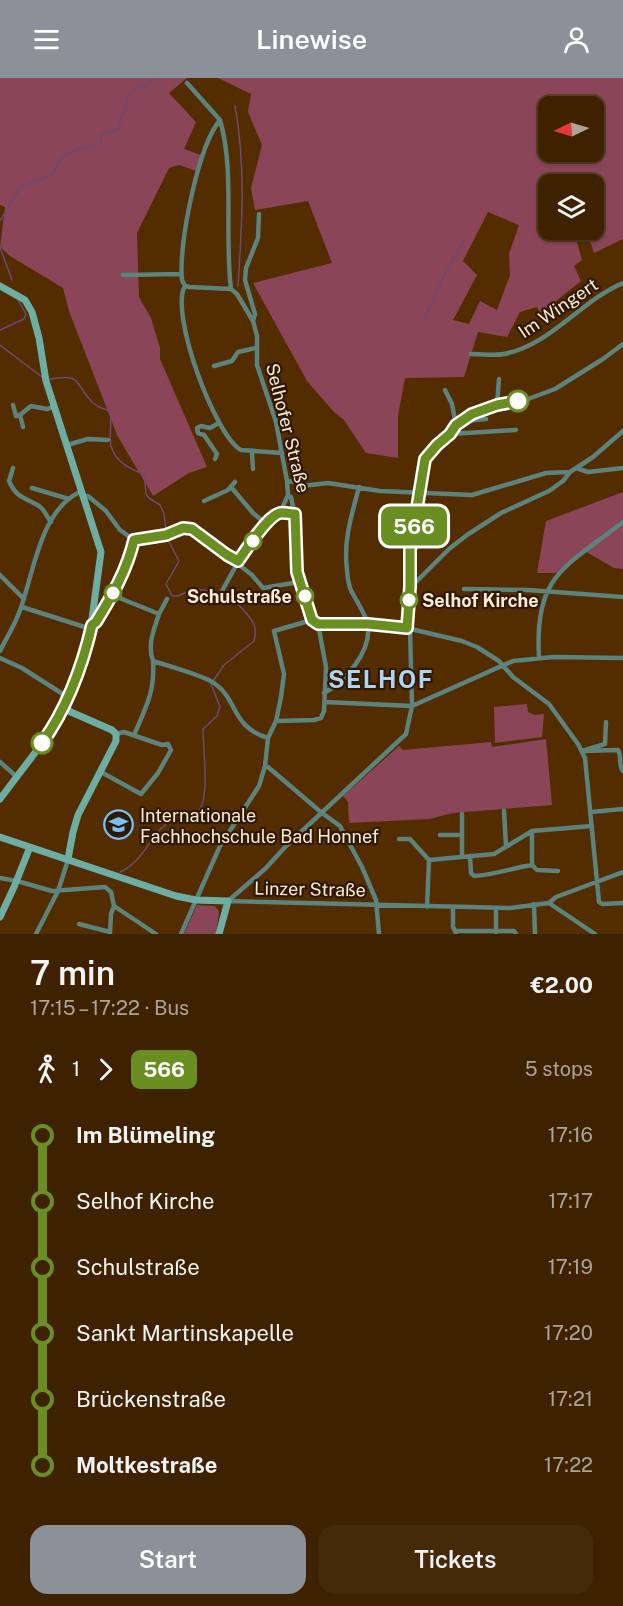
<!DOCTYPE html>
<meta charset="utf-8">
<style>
body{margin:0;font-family:"Public Sans",sans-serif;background:#452a0a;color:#f1f3f6;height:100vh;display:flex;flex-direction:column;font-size:22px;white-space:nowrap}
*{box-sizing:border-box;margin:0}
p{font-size:20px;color:#ada499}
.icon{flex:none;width:33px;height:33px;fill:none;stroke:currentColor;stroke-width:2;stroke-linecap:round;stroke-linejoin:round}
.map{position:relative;height:856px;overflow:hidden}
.side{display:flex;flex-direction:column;background:#3e2200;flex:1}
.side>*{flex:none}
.badge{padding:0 12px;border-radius:9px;font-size:21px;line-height:39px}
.needle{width:39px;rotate:265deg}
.tools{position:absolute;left:538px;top:18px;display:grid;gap:12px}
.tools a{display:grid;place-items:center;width:66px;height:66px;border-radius:12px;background:#3e2200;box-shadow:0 2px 4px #0004,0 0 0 2px #573f22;font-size:30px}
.map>.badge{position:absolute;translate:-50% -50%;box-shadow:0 0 0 3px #fff}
.legs{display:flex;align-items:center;gap:9px;height:66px;padding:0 30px;font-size:20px}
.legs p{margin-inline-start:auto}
.head{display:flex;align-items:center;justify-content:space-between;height:102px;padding:0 30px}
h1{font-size:33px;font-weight:600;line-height:45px}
.primary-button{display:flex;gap:12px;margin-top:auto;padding:12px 30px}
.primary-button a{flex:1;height:69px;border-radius:18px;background:#8c9099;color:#fff;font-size:24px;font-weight:600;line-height:69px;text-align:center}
.primary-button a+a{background:#452a0a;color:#f1f3f6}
ul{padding:0 30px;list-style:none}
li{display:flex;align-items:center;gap:21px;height:66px;font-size:22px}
li i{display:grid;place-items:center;width:9px;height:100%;margin:0 8px;background:currentColor}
li i::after{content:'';width:15px;height:15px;margin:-8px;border:4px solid;border-radius:50%;background:#3e2200}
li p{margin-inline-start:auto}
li:first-child i{background:linear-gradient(#0000 50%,currentColor 0)}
li:last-child i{background:linear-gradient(currentColor 50%,#0000 0)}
header{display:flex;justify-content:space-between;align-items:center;height:78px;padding:0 30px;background:#8c9099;color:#fff;font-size:27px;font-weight:600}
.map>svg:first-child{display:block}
.green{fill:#8a4558;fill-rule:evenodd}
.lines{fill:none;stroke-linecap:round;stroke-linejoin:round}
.stream{stroke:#6b4a76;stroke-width:1.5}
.street{stroke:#5c837d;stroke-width:4.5}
.secondary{stroke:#6daea4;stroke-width:7}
.line-1-casing{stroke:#fff;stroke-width:14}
.line-1{stroke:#6b8e23;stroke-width:9}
.stop-1-dot{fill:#fff;stroke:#6b8e23;stroke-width:3}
.labels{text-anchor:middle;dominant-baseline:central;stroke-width:4.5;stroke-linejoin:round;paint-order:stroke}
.street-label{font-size:18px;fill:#fcead9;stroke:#2f1903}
.stop-label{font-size:18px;font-weight:bold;fill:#fcead9;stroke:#2f1903;text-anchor:end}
.poi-label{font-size:18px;fill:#fcead9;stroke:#2f1903;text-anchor:start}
.district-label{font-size:24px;font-weight:bold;letter-spacing:1.5px;fill:#aed4f4;stroke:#2f1903}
</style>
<header><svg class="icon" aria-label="menu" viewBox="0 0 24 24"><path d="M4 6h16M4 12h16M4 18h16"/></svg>Linewise<svg class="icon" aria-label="person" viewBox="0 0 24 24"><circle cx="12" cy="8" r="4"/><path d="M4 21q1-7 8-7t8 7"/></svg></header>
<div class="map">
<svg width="623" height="856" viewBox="0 0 623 856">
<rect width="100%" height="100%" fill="#532d00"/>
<path class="green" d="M0 0H187L169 15 196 44 184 71 201 77 197 93 179 87 169 90 137 155 139 219 151 240 160 270V281L207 389 189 395 153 418 117 357 69 233 63 210 10 178 0 169 5 129 0 127Z
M218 0H623V161L594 175 587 154 575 157 582 182 574 188 581 203 540 236 537 229 520 234 507 259 478 254 464 299 405 300 398 338V380L366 375 344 342 333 333 307 303 253 205 332 185 308 123 255 132 251 110 262 67 248 34 251 16ZM549 28H594V74H549ZM549 106H594V152H549ZM488 134 519 147 509 176 510 197 497 232 480 223 469 246 453 242 477 197 463 183Z
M623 414V491L614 490 583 472 556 495H537L546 443Z
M527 626 528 634 535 637 544 636 542 659 495 665 494 629Z
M546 661 552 727 453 735 429 741 349 745 348 724 343 718 399 668 403 672 491 664 492 669Z
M197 827 215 828 219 834 216 856H184Z"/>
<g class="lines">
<path class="stream" d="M235 28C246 89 242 147 238 208
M0 143 21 109 53 96C62 71 78 71 101 65V56L118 52 130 14 140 7 143 9 149 7 155 0
M0 169 12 202
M423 243 445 196 463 164
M0 252 24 241 26 236 18 222
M0 267 42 299
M50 301C83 295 74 306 92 324 97 329 103 331 110 333 112 344 109 360 111 368 116 384 129 391 144 396L146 416 149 420 160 427 164 436 167 460 179 483 166 506 172 518H178L194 511 219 514
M120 794C137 787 147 768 158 754 162 750 167 744 172 742 180 737 191 738 198 733 210 724 203 668 203 651L217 638 220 629 211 606 224 587 254 563C259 545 249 539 239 527 234 521 232 517 224 514"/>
<path class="street" d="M187 5 220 42C198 68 178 168 182 202L185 208 190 209 231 211
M220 42C235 93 224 156 231 211L237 216 253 243
M259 136 258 160 246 190 245 202 255 236 253 243 257 258V287L276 344 287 403 288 417 291 419 296 443 295 477 297 494 312 542
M123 197 181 196
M185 208C169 234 215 358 241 372L282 375
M471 276C482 276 493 278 504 276 551 267 580 223 623 205
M214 288 232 283 238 274 256 270
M445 312 452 326 456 347
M13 327 16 338 20 337 31 328 47 331 54 329
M497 327 499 301
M20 337 23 349
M464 343 486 341
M450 356 516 352
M67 367 88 361 108 362
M252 375 253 391
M215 381 217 376 204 357 198 355 197 350 201 348 210 350 219 345
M13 390 9 403C17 421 25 419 39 428 44 431 47 439 51 444
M576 390 588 394 623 390
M287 403 296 404 302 408 328 405 380 413 472 417 546 395 570 394
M231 409 253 435 266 446
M32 410 69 421
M84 419 88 418 106 433 120 452 134 462
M204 423 228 412 235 404
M134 462 166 457 183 450 192 451 227 477 239 483
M239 483 266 446 280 435 288 417
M238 486 252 497 263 510 299 504
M0 497 24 521
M410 507 415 505 449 471 467 457 501 435 549 413 563 403 570 394 593 379 623 353
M464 511 528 512 623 519
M222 513 238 484
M112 517 159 536C154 552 147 566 153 583 168 588 202 597 214 605 238 621 231 649 268 660
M22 529 91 551
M159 536 167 521
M312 542 318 546 398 548 462 563 477 569 499 583 513 599 549 626 578 666 585 680 599 824 602 826 623 825
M92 547 96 544C112 517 128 492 134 462
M407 550 410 507V472L425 380 437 367 450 356 456 347 472 336 497 327 528 321 555 311 603 281 623 266
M0 573C6 561 14 548 19 535 34 497 39 431 82 413
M539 579C534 496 566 489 623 444
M0 580 22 590 69 620
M324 615C345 604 371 574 368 548 366 535 355 522 350 510 348 504 347 497 347 491 343 463 352 436 359 409
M325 624 412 628 513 583 553 579 623 580
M276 643 314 642 321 640 324 633 326 589 318 546
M134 657C146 629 155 614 153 583
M582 673 618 672C622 678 618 687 623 693
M582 673 605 666 606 644
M0 684 17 699
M265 688 268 689 322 735 340 748 362 789 376 822 379 856
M101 694 141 716 158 695 171 672 168 666 162 667 124 654 116 656
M504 733 506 768
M591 734 623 731
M440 757H461
M399 761H410L429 782
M462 778V736
M470 778 471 795 474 798C495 797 512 790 532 787V753
M532 787 537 792 558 793
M0 800 17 803 52 813 105 809 111 814 114 828 156 856
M228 823 510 830 549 825 556 819 623 794
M228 823 266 790 286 768 406 656 412 628 410 550
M549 825 595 856
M534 826 535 856
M427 829 429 782 494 776 532 753 592 748
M453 829V849L456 855
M496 830V854
M79 846 110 854
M456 853H514L516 856
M110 855 111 836 114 828
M36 856 58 813 68 782
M181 856 220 768 259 708 265 688 268 660 276 643 281 619 284 596 274 553 312 542"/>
<path class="secondary" d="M0 208 25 222 32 234 39 260 46 303 101 474 89 563 69 620 56 647 0 721
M64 631 112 652 116 656V663L78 737 73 754 68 781
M0 759 176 818 196 822 228 823 219 856
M0 839 14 809 30 769"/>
</g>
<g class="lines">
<defs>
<path id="line-1" d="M42 665C67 630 82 590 92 547L96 544C112 518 127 492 134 462L166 457 183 450 192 451 227 477 238 483C247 471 267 438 280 435 284 434 291 436 295 436L297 494 312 542 318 546H368L407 550 410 509V472L425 381 437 367 450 356 456 347 472 336 497 327 518 323"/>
</defs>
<use href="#line-1" class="line-1-casing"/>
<use href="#line-1" class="line-1"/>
</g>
<defs>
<symbol id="university-ring" viewBox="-11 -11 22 22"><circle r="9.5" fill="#2f1903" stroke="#79bff8" stroke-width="1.5"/><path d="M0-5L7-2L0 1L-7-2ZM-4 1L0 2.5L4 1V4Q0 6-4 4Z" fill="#79bff8"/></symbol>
</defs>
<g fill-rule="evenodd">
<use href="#university-ring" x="102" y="730" width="33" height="33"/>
</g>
<g class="stop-1-dot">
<circle cx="518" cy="323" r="10"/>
<circle cx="253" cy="463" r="8"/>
<circle cx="113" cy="515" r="8"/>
<circle cx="305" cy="518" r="8"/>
<circle cx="409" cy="522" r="8"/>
<circle cx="42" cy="665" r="10"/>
</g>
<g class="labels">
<g class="street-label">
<text transform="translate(558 230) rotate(-34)">Im Wingert</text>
<text transform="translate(288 350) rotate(76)">Selhofer Straße</text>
<text transform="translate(310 811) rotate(1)">Linzer Straße</text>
</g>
<g class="stop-label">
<text x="292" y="518">Schulstraße</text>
<text x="422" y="522" text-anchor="start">Selhof Kirche</text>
</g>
<g class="poi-label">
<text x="140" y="737">Internationale<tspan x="140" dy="21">Fachhochschule Bad Honnef</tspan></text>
</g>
<g class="district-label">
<text x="381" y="601">SELHOF</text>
</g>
</g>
</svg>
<div class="tools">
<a><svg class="needle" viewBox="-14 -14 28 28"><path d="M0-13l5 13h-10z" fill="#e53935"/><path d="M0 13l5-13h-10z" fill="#ada499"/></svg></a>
<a><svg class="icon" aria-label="layers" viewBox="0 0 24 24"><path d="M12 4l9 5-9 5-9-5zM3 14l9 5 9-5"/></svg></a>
</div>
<b class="badge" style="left:414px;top:448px;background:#6b8e23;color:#fff">566</b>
</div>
<section class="side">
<div class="head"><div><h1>7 min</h1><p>17:15 – 17:22 · Bus</p></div><b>€2.00</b></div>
<div class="legs"><svg class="icon" aria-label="walk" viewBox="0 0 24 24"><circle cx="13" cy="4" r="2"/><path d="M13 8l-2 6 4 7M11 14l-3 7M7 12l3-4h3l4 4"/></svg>1<svg class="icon" aria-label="forward" viewBox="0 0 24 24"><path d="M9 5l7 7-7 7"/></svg><b class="badge" style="background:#6b8e23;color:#fff">566</b><p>5 stops</p></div>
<ul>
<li><i style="color:#6b8e23"></i><b>Im Blümeling</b><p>17:16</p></li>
<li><i style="color:#6b8e23"></i><span>Selhof Kirche</span><p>17:17</p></li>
<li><i style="color:#6b8e23"></i><span>Schulstraße</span><p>17:19</p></li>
<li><i style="color:#6b8e23"></i><span>Sankt Martinskapelle</span><p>17:20</p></li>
<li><i style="color:#6b8e23"></i><span>Brückenstraße</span><p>17:21</p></li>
<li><i style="color:#6b8e23"></i><b>Moltkestraße</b><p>17:22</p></li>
</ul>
<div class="primary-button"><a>Start</a><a>Tickets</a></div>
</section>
